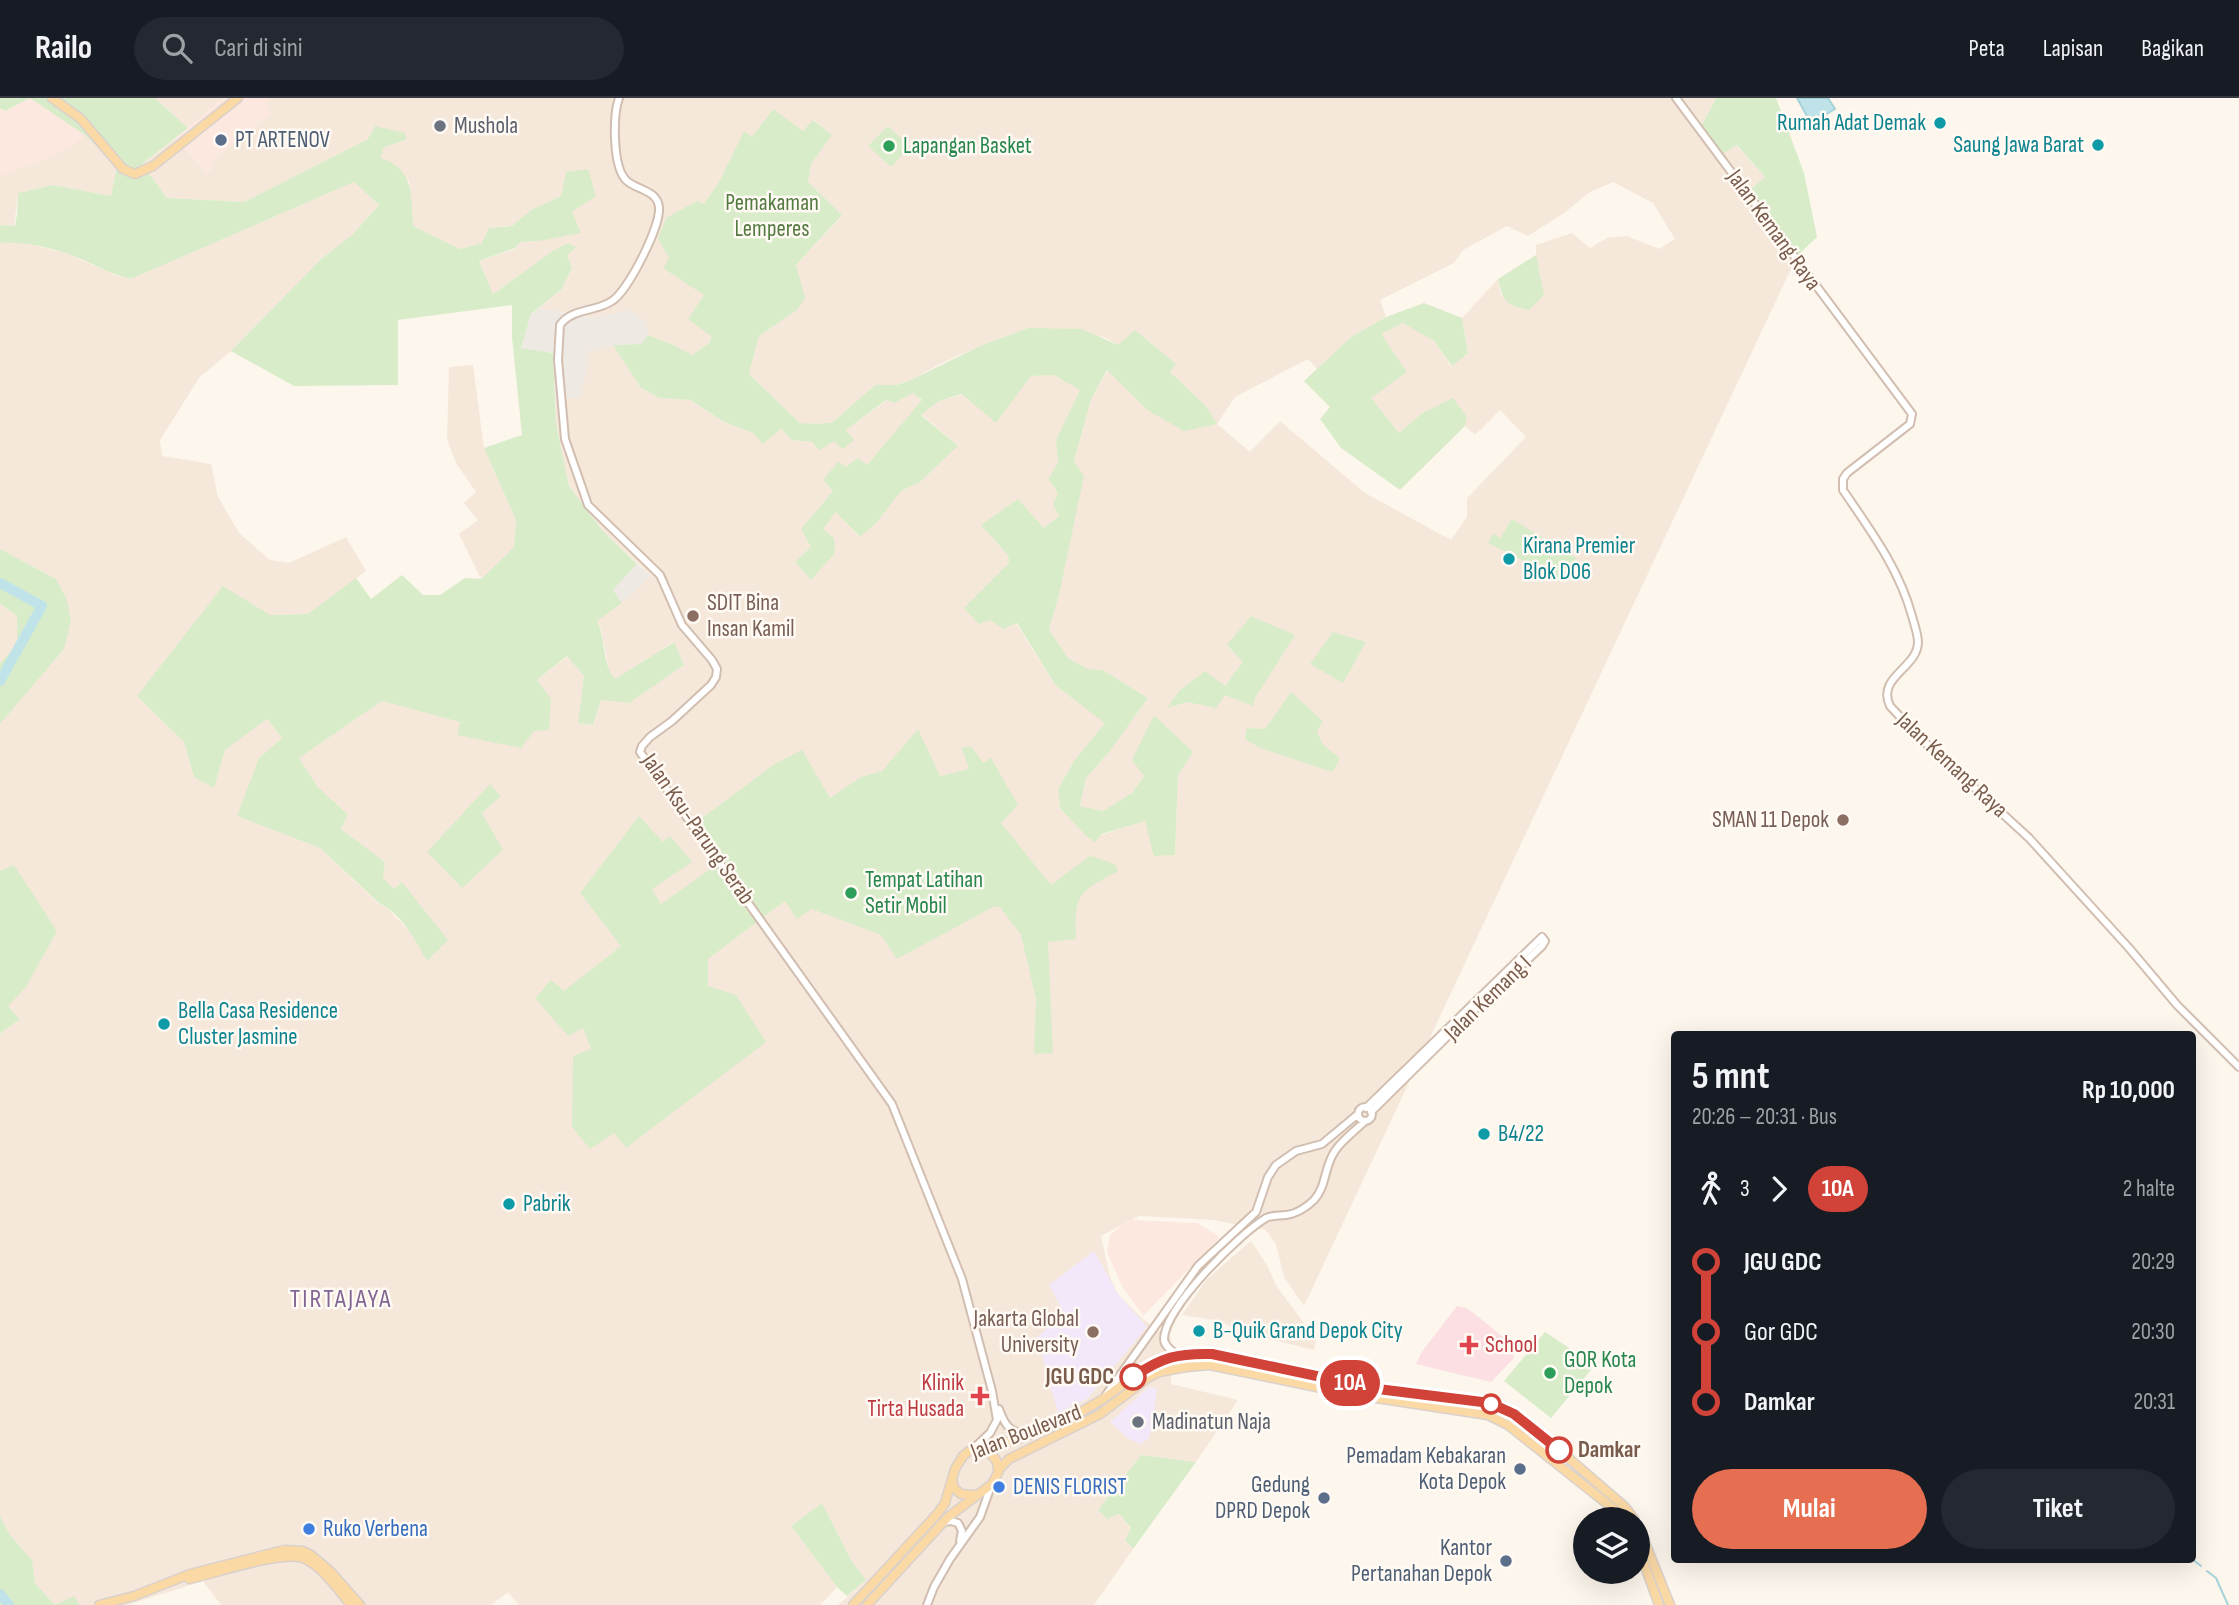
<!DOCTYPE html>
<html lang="id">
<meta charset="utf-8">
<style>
body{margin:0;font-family:"Sofia Sans Condensed",sans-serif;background:#242831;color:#f1f3f6;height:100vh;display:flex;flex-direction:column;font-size:26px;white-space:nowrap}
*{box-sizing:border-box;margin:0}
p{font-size:23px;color:#9ea1a6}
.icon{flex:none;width:38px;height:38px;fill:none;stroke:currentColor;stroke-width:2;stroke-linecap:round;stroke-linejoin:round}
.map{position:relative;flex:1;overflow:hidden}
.sheet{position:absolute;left:1671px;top:933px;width:525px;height:532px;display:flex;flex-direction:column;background:#171b24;border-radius:7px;box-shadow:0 7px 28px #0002}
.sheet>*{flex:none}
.badge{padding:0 14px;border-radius:23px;font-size:24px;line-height:46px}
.controls{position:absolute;left:1573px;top:1409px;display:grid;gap:14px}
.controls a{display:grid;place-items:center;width:77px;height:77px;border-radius:50%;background:#171b24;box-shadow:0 7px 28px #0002;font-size:35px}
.map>.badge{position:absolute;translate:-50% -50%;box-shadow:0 0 0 4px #fff}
.legs{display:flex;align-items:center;gap:10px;height:77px;padding:0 21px;font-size:23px}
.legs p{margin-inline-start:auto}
.head{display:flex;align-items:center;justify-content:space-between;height:119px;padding:0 21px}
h1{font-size:38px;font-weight:700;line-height:52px}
.action{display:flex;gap:14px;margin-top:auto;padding:14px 21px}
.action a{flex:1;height:80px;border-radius:42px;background:#e76f51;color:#fff;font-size:28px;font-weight:700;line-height:80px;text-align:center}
.action a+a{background:#242831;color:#f1f3f6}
ul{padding:0 21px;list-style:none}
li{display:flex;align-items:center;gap:24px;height:70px;font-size:26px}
li i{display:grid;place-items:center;width:10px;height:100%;margin:0 9px;background:currentColor}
li i::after{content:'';width:18px;height:18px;margin:-9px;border:5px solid;border-radius:50%;background:#171b24}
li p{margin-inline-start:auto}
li:first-child i{background:linear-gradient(#0000 50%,currentColor 0)}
li:last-child i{background:linear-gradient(currentColor 50%,#0000 0)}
header{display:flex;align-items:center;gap:42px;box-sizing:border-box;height:98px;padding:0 35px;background:#171b24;border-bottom:2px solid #363941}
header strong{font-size:33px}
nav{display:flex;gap:38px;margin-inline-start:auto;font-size:24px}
.search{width:490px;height:63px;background:#242831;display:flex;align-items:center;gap:18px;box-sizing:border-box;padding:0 24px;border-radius:38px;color:#9ea1a6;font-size:26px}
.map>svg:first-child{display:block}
.residential{fill:#f5e8da;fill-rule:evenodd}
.commercial{fill:#fde8e0}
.industrial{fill:#efe9e4}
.education{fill:#f3e8fa}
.medical{fill:#fbdfe3}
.green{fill:#d8ecc9}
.water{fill:#bfe3e8;stroke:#a5d3da;stroke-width:2}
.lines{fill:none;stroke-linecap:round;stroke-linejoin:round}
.stream{stroke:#a5d3da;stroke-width:2}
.river{stroke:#bfe3e8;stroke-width:10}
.minor-casing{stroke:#d1beb0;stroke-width:10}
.major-casing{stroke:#dad1cd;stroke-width:11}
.minor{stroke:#fff;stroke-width:6}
.major{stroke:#fbd9a5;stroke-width:8}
.line-1-casing{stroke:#fff;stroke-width:16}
.line-1{stroke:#d14338;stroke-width:10}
.culture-dot{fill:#0f9aa8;stroke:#fffaf3;stroke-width:2.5}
.worship-dot{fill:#6b7280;stroke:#fffaf3;stroke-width:2.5}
.service-dot{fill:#5c6f8a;stroke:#fffaf3;stroke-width:2.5}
.leisure-dot{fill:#2e9e5b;stroke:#fffaf3;stroke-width:2.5}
.education-dot{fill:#8d6e63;stroke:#fffaf3;stroke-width:2.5}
.health-dot{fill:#e0444e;stroke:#fffaf3;stroke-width:2.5}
.stop-1-dot{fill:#fff;stroke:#d14338;stroke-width:3.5}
.shop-dot{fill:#3f7fe0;stroke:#fffaf3;stroke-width:2.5}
.labels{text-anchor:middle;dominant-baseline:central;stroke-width:5;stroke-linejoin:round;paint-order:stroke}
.culture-label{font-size:23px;fill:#0d838f;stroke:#fffaf3;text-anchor:start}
.worship-label{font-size:23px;fill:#5b616d;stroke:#fffaf3;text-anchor:start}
.service-label{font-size:23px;fill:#4e5e75;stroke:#fffaf3;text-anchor:end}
.leisure-label{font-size:23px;fill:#27864d;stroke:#fffaf3;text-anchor:start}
.park-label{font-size:23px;fill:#537a41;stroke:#fffaf3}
.street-label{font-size:23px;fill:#7a5c4d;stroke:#fffaf3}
.education-label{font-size:23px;fill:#785e54;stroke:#fffaf3;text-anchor:end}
.health-label{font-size:23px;fill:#be3a42;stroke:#fffaf3;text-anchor:start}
.stop-label{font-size:23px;font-weight:bold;fill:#7a5c4d;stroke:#fffaf3;text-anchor:end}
.shop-label{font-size:23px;fill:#366cbe;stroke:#fffaf3;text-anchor:start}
.quarter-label{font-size:26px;letter-spacing:2px;fill:#846695;stroke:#fffaf3}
</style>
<header>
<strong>Railo</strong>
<div class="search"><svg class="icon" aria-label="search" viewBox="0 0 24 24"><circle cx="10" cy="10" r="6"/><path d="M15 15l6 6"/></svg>Cari di sini</div>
<nav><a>Peta</a><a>Lapisan</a><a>Bagikan</a></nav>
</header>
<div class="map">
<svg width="2239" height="1507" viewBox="0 0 2239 1507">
<rect width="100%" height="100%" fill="#fdf6ec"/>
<path class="residential" d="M30 0 85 37 117 67 111 98 53 87 18 95 14 129 0 127V10L5 13Z
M155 0H223L188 30Z
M271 0H1716L1701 29 1721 57 1736 47 1765 79 1797 158 1304 1208 1284 1179 1276 1146 1266 1132 1213 1122 1139 1118 1101 1138 1110 1179 1118 1196 1144 1222 1171 1240V1286L1238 1302 1196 1364 1141 1357 1098 1412 1107 1420 1119 1416 1131 1431 1125 1442 1133 1451 1094 1507H838L866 1482 851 1462 822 1405 791 1428 837 1489 820 1507H519L508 1494 491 1507H221L203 1483 127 1507H80L74 1499 55 1507 35 1485 31 1462 10 1437 0 1418V936L20 921 7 908 26 889 14 768 0 773V626L56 481 0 451V145L20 144 66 155 115 177 131 181 354 84 379 107 352 137 321 161 231 253 199 280 160 342 162 358 211 366 218 399 239 435 270 462 289 465 346 439 366 473 308 516 270 517 137 598 184 644 194 679 214 689 225 652 267 621 282 640 259 660 238 718 320 750 379 806 387 810 410 834 427 862 402 784 394 791 382 780 385 764 341 731 348 717 317 688 299 660 382 603 461 624 458 637 549 632 537 582 568 558 584 578 578 625 593 627 601 602 684 567 673 544 615 582 609 574 601 531 597 523 622 505 651 478 602 432 569 388 556 326 555 298 580 299 587 272V253L613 247 640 289 659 300 689 302 724 324 753 335 781 331 792 342 812 344 846 332 887 302 894 305 913 294 922 303 867 368 846 369 823 382 833 393 802 431 811 449V482L822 431 836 413 859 439 877 424 901 393 920 384 958 348 921 316 939 303 1031 278 1054 277 1081 292 1056 342 1059 365 1048 381 1058 395 1059 418 1044 430 1018 401 982 427 1008 457 1009 465 990 522 1016 525 1056 588 1106 625 1074 663 1058 691 1060 710 1085 737H1102L1145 722 1175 756 1178 676 1144 678 1132 695 1103 713 1080 708 1086 680 1110 653 1148 600 1103 572 1088 571 1068 560 1049 532 1059 497 1074 363 1091 302 1108 272 1147 312 1206 308 1170 274 1176 266 1135 232 1119 248 1104 239 1028 230 980 248 940 266 911 282 897 287H875L833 324 819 326 800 325 749 276 759 238 797 212 796 167 842 118 808 84 811 66 831 37 814 22 803 34 773 11 752 40 744 34 719 84 704 106V197L711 238 710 244 692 257 674 247 648 237 646 224 629 212 592 220 539 210 562 191 572 171 567 157 554 152 493 196 479 163 515 151 521 144 539 143 561 98 531 112 512 128H502L482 145 460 151 413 128 409 83 381 60 383 50 407 41H368L244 104 167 100 142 66 176 40 207 76 210 64 270 16 264 5ZM1613 84 1653 105 1675 141 1659 151 1627 138 1607 140 1590 150 1572 135 1536 147V157L1501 198 1498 181 1462 220 1468 255 1451 268 1434 243 1403 224 1381 235 1371 300 1399 335 1421 316 1467 319 1465 328 1475 337 1500 312 1526 339 1467 400V419L1451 442 1365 395 1280 323 1250 354 1217 326 1235 299 1308 261 1317 271 1351 239 1386 219 1380 202 1454 165 1463 152 1507 128 1528 138 1564 115 1590 94ZM1295 536 1255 600 1253 607 1225 597 1215 609 1187 604 1168 609 1225 588 1244 564 1227 547ZM1291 595 1323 623 1316 633 1322 645 1247 630 1265 631Z
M473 267 484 350 516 422 514 449 481 481 459 436 478 422 464 405 476 394 456 365 447 342 449 269Z
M0 506 17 518V547L0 565Z
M1251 1143 1267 1167 1277 1189 1316 1241 1314 1252 1240 1234 1221 1223 1182 1217 1207 1181Z"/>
<path class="commercial" d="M30 0 85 37 72 49 55 57 0 78V10L5 13Z
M223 0H271L265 5 270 16 210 64 214 70 207 76 176 40Z
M1128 1122 1197 1125 1220 1139 1143 1218 1122 1188 1107 1154 1110 1137Z"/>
<path class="industrial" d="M539 210 592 220 629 212 646 224 648 237 641 246 613 247 588 253 587 272 580 300 555 298 553 255 521 250 531 216Z
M637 466 651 478 622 505 613 492Z"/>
<path class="education" d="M1094 1153 1118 1196 1147 1229 1087 1301 1058 1315 1037 1239 1064 1215 1049 1187Z
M1149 1289 1157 1291 1151 1334 1148 1341 1140 1346 1129 1341 1110 1324Z"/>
<path class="medical" d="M1457 1208 1466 1210 1471 1213 1508 1243 1515 1252 1513 1261 1491 1284 1416 1266 1421 1255Z"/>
<path class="green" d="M0 0H155L188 30 142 66 167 100 244 104 368 41 375 28 405 35 407 41 383 50 381 60C415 72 411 97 413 128L460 151 482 145 489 130 512 128 531 112 561 98 566 74 588 71 596 98 572 114 581 135 539 143 521 144 515 150 479 163 493 196 554 152 568 145 576 149 567 157 572 170 562 191 531 216 521 250 553 255 556 326 569 388 602 432 637 466 613 492 622 505 597 523C606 541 602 566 615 581L674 544 684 567 629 605 601 602 593 627 578 625 584 578 567 558 537 582 551 601 549 632 534 633 521 650 457 637 460 624 382 603 299 660 317 688 348 717 341 731 385 764 383 780 394 791 402 784 448 842 427 863C415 842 402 816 380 806L320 750 237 718 259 660 282 640 267 621 225 652 214 690 194 679 184 644 137 598 223 488 270 517 308 516 356 480 371 501 402 477 423 497H440L465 480 481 481 514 449 516 422 484 350 522 337 512 239V207L398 222V287L294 288 231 253 321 161 352 137 379 107 354 84 131 181C107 176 88 162 65 155 44 148 22 144 0 145V127L15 128 17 116 18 95 53 87 111 98 117 68 85 37 30 0 5 13 0 10Z
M1716 0H1776L1804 75 1817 139 1797 158 1748 94 1765 79 1737 47 1720 58 1701 29Z
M773 11 803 33 813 22 832 37 811 66 808 84 842 117 796 167 805 200 797 212 759 238 749 276 800 325 819 326 833 324 875 287H897L911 282 980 248 1028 230 1082 231 1118 247 1135 232 1176 266 1170 274 1206 308 1217 326 1184 333 1147 312 1107 272 1091 302 1074 363 1084 378 1059 497 1049 532 1068 560 1088 571 1103 572 1148 600 1110 653 1086 680 1080 708 1103 713 1132 695 1144 678 1132 662 1154 617 1193 654 1178 677 1175 757 1154 758 1145 723 1102 736 1095 744 1085 737 1060 710 1058 691 1074 663 1105 625 1056 588 1017 525 1003 531 990 522 979 526 964 510 1009 465 1008 457 981 427 1018 401 1044 430 1059 418 1053 406 1058 395 1048 381 1058 365 1056 342 1080 292 1054 277 1031 278 996 325 962 296 939 303 921 317 958 348 920 384 901 393 877 424 860 439 836 414 823 431 834 440 835 455 811 482 795 464 811 449 801 431 833 393 823 382 838 364 846 369 858 360 867 367 922 302 913 295 894 305 886 302 846 332 854 342 843 351 834 343 820 352 812 344 792 342 781 331 763 346 753 335 724 324 690 302 659 300 640 289 613 247 641 246 648 237 674 247 692 257 710 244 711 238 688 221 704 197 663 170 669 160 658 141 666 120 697 103 704 106 719 84 744 33 752 39Z
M888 28 910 49 891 69 868 48Z
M1536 157 1544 197 1529 212C1506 207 1503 204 1498 181Z
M1424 205 1462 220 1468 255 1452 268 1434 243 1403 225 1381 236 1407 274 1371 300 1399 335 1421 316 1453 300 1467 319 1465 328 1400 392 1341 350 1320 321 1330 309 1304 283 1351 239 1386 219Z
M1512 421 1576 460 1564 483 1488 445 1493 436 1500 440Z
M0 451 56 481 67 502 71 523 64 551 0 626V565L17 547V518L0 506Z
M1251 518 1295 537 1255 600 1253 608 1225 597 1216 610 1187 604 1167 610 1179 593 1205 573 1225 588 1243 564 1227 547Z
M1333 534 1366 544 1343 585 1310 566Z
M1291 594 1323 623 1317 633 1322 645 1340 661 1332 674 1260 650 1245 641 1247 630 1265 631Z
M918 631 940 678 969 671 962 650 971 648 983 665 991 660 1018 707 1001 725 1051 787 1090 758 1115 766 1118 773C1079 795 1074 794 1076 841L1048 844 1053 955 1034 956 1036 901 1021 837 1000 809H993L897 861 881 837 812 811 797 821 785 803 708 861V888L736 897 766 944 626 1050 614 1035 590 1051 572 1029 573 958 591 951 583 930 568 938 535 900 551 882 564 893 621 848 580 795 639 718 663 744 670 738 692 764 652 791 661 806 726 760 698 723 773 667 802 652 830 700 861 679 882 673Z
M490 686 501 698 482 715 503 752 462 790 427 754Z
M14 767 57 833 26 889 8 908 20 921 0 936V773Z
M1545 1234 1595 1267 1551 1320 1504 1283Z
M1141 1357 1196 1364 1133 1451 1125 1442 1131 1430 1119 1416 1107 1421 1098 1412Z
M822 1405 851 1462 866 1482 847 1498 837 1489 791 1428Z
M0 1418 10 1437 32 1462 35 1485 55 1507 74 1498 80 1507H0Z"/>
<path class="water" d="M1797 0H1828L1835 11 1811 25Z"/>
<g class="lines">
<path class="stream" d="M2192 1461 2201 1468
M2207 1473 2216 1480 2228 1507"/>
<path class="river" d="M0 485 42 508 0 583
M0 1496 9 1507"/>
<defs>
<path id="minor" d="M619 0C613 17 612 70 627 83 637 92 657 92 659 109 661 128 628 193 612 203 596 214 572 210 560 227L558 262 565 341 588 407 660 477 682 527 712 562 717 571 716 579 711 587 672 623 650 639 642 648 640 654 892 1006 962 1181 992 1293 997 1322 990 1335 974 1350
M1676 0 1912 316 1910 326 1847 375 1843 381V392C1870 432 1899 470 1912 518 1914 526 1918 536 1918 544 1918 570 1876 579 1890 608L1917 637 2029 740 2129 850 2177 907 2239 969
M1358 1016a7 7 0 1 1 14 0a7 7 0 1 1-14 0Z
M1366 1010 1542 839
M1371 1014 1463 923 1542 848 1545 843 1542 839
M1177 1257C1172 1253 1164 1248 1164 1241 1165 1209 1239 1136 1266 1120 1272 1117 1279 1118 1286 1117 1296 1116 1307 1109 1314 1102 1327 1088 1324 1068 1335 1053 1342 1042 1355 1033 1365 1023
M1106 1297 1198 1168 1256 1114 1268 1079 1276 1067 1296 1053 1322 1046 1358 1016
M999 1311C1004 1325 1009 1335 1026 1336
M943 1424 951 1423 958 1425 962 1433 960 1443
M927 1507 934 1489 950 1461 980 1419 991 1388"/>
<path id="major" d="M52 0 81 21 123 71 135 76 153 68 238 0
M975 1351C989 1353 999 1359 998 1373
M952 1381 954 1390 961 1396 975 1397
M1638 1427 1670 1507
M1638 1449 1659 1507
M189 1481C213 1476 286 1451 305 1461 324 1470 338 1492 351 1507
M99 1507 134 1498 190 1476 284 1452 303 1453 311 1457 329 1472 360 1507
M853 1507 938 1415 945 1405 955 1371 963 1358 969 1353 989 1346 1014 1343 1074 1318 1103 1301 1154 1264 1187 1255 1212 1256 1378 1291 1453 1300 1498 1308 1514 1316 1566 1358 1625 1409 1634 1421
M867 1507 948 1419 992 1386 1001 1369 1009 1361 1100 1316 1149 1279 1159 1274 1186 1269 1210 1267 1350 1296 1488 1317 1508 1327 1620 1416 1623 1421"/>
</defs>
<use href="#minor" class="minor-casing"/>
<use href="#major" class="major-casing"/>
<use href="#minor" class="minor"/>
<use href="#major" class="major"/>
</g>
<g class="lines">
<defs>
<path id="line-1" d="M1133 1279C1162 1259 1178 1255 1212 1256L1378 1291 1490 1305 1514 1316 1559 1352"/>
</defs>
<use href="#line-1" class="line-1-casing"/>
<use href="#line-1" class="line-1"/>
</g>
<g class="culture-dot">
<circle cx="1940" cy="25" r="7"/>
<circle cx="2098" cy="47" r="7"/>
<circle cx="1509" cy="461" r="7"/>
<circle cx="164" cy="926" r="7"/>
<circle cx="1484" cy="1036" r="7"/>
<circle cx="509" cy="1106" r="7"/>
<circle cx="1199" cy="1233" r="7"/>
</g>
<g class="worship-dot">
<circle cx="440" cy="28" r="7"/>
<circle cx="1138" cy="1324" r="7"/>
</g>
<g class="service-dot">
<circle cx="221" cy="42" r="7"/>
<circle cx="1520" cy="1371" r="7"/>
<circle cx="1324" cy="1400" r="7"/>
<circle cx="1506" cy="1463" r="7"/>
</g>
<g class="leisure-dot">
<circle cx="889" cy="48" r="7"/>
<circle cx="851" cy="795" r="7"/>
<circle cx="1550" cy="1275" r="7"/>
</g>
<g class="education-dot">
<circle cx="693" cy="518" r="7"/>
<circle cx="1843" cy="722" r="7"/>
<circle cx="1093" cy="1234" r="7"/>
</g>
<g class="health-dot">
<path d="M1465.5 1236.5h7v7h7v7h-7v7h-7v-7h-7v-7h7z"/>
<path d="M976.5 1287.5h7v7h7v7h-7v7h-7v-7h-7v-7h7z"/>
</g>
<g class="stop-1-dot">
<circle cx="1133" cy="1279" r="12"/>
<circle cx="1491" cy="1306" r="9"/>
<circle cx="1559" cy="1352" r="12"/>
</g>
<g class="shop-dot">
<circle cx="999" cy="1389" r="7"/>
<circle cx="309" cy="1431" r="7"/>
</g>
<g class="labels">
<g class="culture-label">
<text x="1926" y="25" text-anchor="end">Rumah Adat Demak</text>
<text x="2084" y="47" text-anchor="end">Saung Jawa Barat</text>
<text x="1523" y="448">Kirana Premier<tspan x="1523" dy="26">Blok D06</tspan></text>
<text x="178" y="913">Bella Casa Residence<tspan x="178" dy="26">Cluster Jasmine</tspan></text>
<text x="1498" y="1036">B4/22</text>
<text x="523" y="1106">Pabrik</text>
<text x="1213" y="1233">B-Quik Grand Depok City</text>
</g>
<g class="worship-label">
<text x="454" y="28">Mushola</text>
<text x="1152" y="1324">Madinatun Naja</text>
</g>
<g class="service-label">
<text x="235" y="42" text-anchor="start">PT ARTENOV</text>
<text x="1506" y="1358">Pemadam Kebakaran<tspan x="1506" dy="26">Kota Depok</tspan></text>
<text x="1310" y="1387">Gedung<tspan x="1310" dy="26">DPRD Depok</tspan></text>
<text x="1492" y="1450">Kantor<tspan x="1492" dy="26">Pertanahan Depok</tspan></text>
</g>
<g class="leisure-label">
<text x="903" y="48">Lapangan Basket</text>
<text x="865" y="782">Tempat Latihan<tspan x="865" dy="26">Setir Mobil</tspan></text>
<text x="1564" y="1262">GOR Kota<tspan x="1564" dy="26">Depok</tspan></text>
</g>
<g class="park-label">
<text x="772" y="105">Pemakaman<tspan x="772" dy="26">Lemperes</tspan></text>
</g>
<g class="street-label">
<text transform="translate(1774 132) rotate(54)">Jalan Kemang Raya</text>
<text transform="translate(1952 667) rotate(43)">Jalan Kemang Raya</text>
<text transform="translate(698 731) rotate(55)">Jalan Ksu-Parung Serab</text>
<text transform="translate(1488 900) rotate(-44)">Jalan Kemang I</text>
<text transform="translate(1026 1334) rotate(-21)">Jalan Boulevard</text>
</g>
<g class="education-label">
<text x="707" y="505" text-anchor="start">SDIT Bina<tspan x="707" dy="26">Insan Kamil</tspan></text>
<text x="1829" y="722">SMAN 11 Depok</text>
<text x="1079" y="1221">Jakarta Global<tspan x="1079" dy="26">University</tspan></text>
</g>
<g class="health-label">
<text x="1485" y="1247">School</text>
<text x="964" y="1285" text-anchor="end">Klinik<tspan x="964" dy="26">Tirta Husada</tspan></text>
</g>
<g class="stop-label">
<text x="1114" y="1279">JGU GDC</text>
<text x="1578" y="1352" text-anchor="start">Damkar</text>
</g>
<g class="shop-label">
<text x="1013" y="1389">DENIS FLORIST</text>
<text x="323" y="1431">Ruko Verbena</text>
</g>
<g class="quarter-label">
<text x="341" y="1201">TIRTAJAYA</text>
</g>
</g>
</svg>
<div class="controls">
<a><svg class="icon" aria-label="layers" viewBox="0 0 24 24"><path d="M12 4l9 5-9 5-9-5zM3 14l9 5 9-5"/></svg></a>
</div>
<b class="badge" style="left:1350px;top:1285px;background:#d14338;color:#fff">10A</b>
<section class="sheet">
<div class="head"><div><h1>5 mnt</h1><p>20:26 – 20:31 · Bus</p></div><b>Rp 10,000</b></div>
<div class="legs"><svg class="icon" aria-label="walk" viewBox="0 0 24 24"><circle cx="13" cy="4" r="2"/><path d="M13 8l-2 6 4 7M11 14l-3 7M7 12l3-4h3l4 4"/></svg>3<svg class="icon" aria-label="forward" viewBox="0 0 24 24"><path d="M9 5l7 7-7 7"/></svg><b class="badge" style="background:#d14338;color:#fff">10A</b><p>2 halte</p></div>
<ul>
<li><i style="color:#d14338"></i><b>JGU GDC</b><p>20:29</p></li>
<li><i style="color:#d14338"></i><span>Gor GDC</span><p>20:30</p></li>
<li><i style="color:#d14338"></i><b>Damkar</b><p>20:31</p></li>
</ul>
<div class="action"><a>Mulai</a><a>Tiket</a></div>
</section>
</div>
